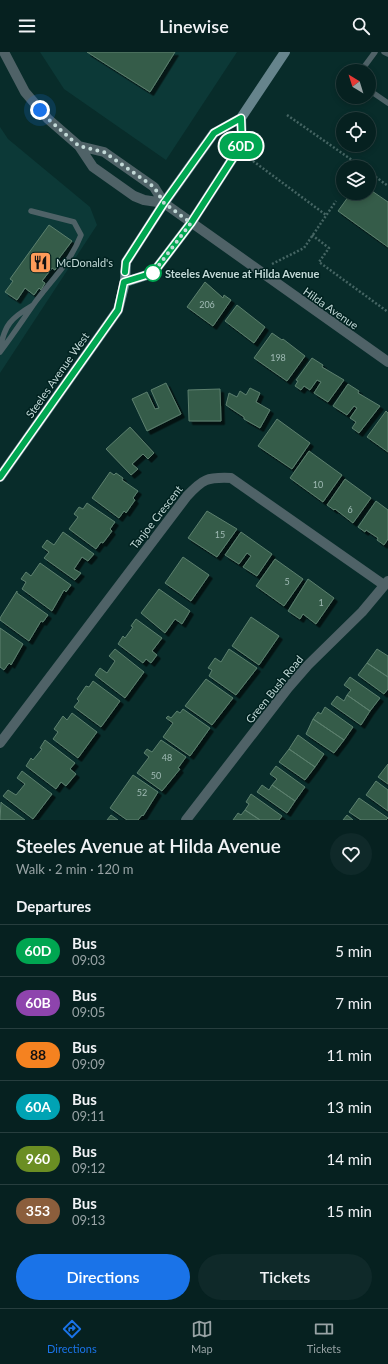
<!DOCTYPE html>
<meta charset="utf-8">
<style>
body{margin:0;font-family:Lato,sans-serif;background:#0f2929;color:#f1f3f6;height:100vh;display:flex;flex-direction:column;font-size:15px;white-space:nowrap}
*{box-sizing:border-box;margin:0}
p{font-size:13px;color:#98a3a5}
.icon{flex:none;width:22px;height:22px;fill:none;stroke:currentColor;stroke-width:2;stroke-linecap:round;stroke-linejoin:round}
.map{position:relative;height:768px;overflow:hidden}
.details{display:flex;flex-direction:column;background:#062120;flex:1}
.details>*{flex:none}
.badge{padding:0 8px;border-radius:13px;font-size:14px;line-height:26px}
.needle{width:26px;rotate:322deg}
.buttons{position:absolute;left:336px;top:12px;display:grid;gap:8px}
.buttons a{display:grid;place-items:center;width:40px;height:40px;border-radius:50%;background:#062120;box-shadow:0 2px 6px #0003,0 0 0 1px #273e3e;font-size:20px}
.you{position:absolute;width:20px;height:20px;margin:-10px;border:3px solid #fff;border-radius:50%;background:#1a73e8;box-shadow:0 0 0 6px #1a73e833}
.map>.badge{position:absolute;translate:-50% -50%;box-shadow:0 0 0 2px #fff}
h2{padding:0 16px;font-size:15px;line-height:36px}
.round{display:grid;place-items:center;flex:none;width:42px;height:42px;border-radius:21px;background:#0f2929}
.headline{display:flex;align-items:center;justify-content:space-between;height:68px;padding:0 16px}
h1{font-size:19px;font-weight:600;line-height:30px}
.primary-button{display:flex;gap:8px;margin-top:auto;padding:8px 16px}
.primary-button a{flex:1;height:46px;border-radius:24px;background:#1a73e8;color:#fff;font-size:16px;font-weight:600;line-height:46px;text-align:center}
.primary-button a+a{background:#0f2929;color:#f1f3f6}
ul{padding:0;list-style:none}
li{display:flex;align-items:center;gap:12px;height:52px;padding:0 16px;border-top:1px solid #273e3e}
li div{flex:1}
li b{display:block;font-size:15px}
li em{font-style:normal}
li .badge{min-width:44px;font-weight:700;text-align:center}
header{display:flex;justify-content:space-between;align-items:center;height:52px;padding:0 16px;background:#062120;font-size:18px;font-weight:600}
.dock{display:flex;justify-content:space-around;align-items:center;height:56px;border-top:1px solid #273e3e;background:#062120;font-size:11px;color:#98a3a5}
.dock a{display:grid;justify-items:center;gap:2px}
.dock .active{color:#1a73e8}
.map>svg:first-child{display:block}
.built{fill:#0c3937}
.building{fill:#365c4a;stroke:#5c806e;filter:url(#shadow)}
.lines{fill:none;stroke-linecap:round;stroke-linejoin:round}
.path{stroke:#456563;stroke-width:2.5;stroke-dasharray:2 2;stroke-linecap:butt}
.service{stroke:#4f6267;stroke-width:5.5}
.minor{stroke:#4f6267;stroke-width:10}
.tertiary{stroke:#4f6267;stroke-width:10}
.secondary{stroke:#66848c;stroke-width:10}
.line-casing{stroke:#fff;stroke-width:9}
.line{stroke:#00a651;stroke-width:6}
.walk{stroke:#c2d9d7;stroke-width:4;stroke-dasharray:0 7.2}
.stop-dot{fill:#fff;stroke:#00a651;stroke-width:2}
.labels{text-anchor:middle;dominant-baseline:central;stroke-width:3;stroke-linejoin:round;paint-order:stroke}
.number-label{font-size:9px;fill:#9fbab4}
.poi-label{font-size:11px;fill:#c2d9d7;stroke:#002220;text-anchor:start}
.stop-label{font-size:11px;font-weight:bold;fill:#c2d9d7;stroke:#002220;text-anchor:start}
.street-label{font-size:11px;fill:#c2d9d7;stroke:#002220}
</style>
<header><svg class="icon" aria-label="menu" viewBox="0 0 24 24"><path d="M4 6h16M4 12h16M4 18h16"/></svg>Linewise<svg class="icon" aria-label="search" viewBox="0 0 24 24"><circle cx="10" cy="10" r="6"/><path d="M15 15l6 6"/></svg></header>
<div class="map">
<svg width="388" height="768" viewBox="0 0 388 768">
<defs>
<filter id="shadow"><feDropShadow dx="3.5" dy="3.5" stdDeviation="0" flood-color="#0009"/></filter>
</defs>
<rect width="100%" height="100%" fill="#082c2a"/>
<path class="built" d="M40 0H237L166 108 64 37Z
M0 75 8 87 90 155 97 173 0 321Z"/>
<path class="building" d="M87 0H175L150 40Z
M369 137 388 150V195L338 159 351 141H369Z
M49 173 72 189 57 209 60 211 55 218 52 216 42 229 45 231 41 238 39 236 34 243 25 236 17 248 5 240 13 229 10 227Z
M205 230 223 246 224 243 231 248 213 274 187 255Z
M237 253 265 275 254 291 225 269Z
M272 281 282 288 283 287 305 304 287 329 254 306Z
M312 306 323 313 322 315 344 328 328 350 314 341 321 330 317 328 310 338 304 334 301 338 295 334 298 329 296 328Z
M166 331 181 362 147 379 132 347 147 340 155 357 159 356 151 338Z
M348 332 359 339 358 341 380 354 359 381 352 376 356 370 350 366 357 356 354 354 347 363 333 354Z
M250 336 260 341 256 350 270 358 260 376 244 367V365L226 353 229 341 237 345 240 339 246 343Z
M220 337 221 369H189L188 338Z
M386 359 388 361V400L367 385Z
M277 367 310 391 292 417 258 394Z
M130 375 154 401 148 407 143 402 132 412 138 417 131 423 106 397Z
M309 399 342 423 323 450 290 426Z
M110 420 114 423 116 421 123 426 122 428 138 439 133 446 135 448 126 461 124 459 119 466 92 446Z
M345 427 371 446 353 471 335 457 334 458 327 453Z
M376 449 388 458V487L384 493 377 488 378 486 366 478 365 480 358 475Z
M87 451 115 470 110 477 112 479 103 491 101 490 96 497 69 477 78 465 74 462 79 455 83 457Z
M207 459 237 477 217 505 188 486Z
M63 480 94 502 88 509 82 505 74 517 81 521 75 528 44 506 49 500 42 495 47 488 54 493Z
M241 480 272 502 257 524 243 515 251 504 247 501 239 512 225 503Z
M183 505 209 523 191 549 165 531Z
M275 507 303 527 284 554 256 534Z
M40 511 71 533 66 540 64 538 52 559 22 537 26 530 21 527 26 520 31 524Z
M308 527 334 546 316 572 303 562 300 567 288 559Z
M159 537 190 559 182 572 175 567 165 581 141 561Z
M17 539V541L48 563 43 570 41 569 29 589 0 568V566Z
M251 565 279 584 259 613 232 594Z
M136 567 162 586 152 599 157 603 151 611 146 607 143 611 118 592 123 584 125 586 133 575 131 574Z
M0 576 23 592 11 613 9 611 4 618 0 615Z
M115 597 144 620 125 646 95 623 100 616 107 621 115 609 109 604Z
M229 597 257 616 236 643 209 624 212 618 208 616 215 606 221 610Z
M377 597 388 604V625L367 611Z
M367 611 388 625V637L384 642 358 623Z
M350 625 380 646 370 659 347 643 351 638 344 633Z
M206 627 233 646 212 673 185 654Z
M93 629 120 649 101 675 74 655 79 649 77 647 86 634 89 635Z
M347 643 370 659 361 673 331 652 337 644 344 649Z
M325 655 353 675 344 688 313 667 318 660 321 662Z
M183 657 210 676 190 704 163 685 173 671 166 666 168 664 171 666 177 659 180 661Z
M72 661 97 680 78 706 53 687 58 680 54 677 63 664 67 668Z
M313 667 344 688 334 701 306 682Z
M298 683 324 702 315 715 289 697Z
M45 688 75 711 70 717 76 722 66 734 61 730 56 737 26 714 31 706 33 708 42 697 40 696Z
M161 688 186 705 178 716 180 717 162 739 137 721 149 705 144 701 147 697 152 700Z
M289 697 315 715 305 728 279 710Z
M388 712V732L378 725Z
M276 714 305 735 295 749 272 733 277 727 270 722Z
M22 719 52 742 33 767 3 744 8 738 16 743 25 732 17 726Z
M133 723 158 740 143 764 142 763 138 768H127L110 756Z
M376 729 388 738V759L366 743Z
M262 733 269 738 272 733 295 749 287 761 257 740Z
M251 742 282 764 279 768H260L245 758 249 752 246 750Z
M359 746 388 766 386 768H361L349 760Z
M1 750 3 752 25 768H0Z
M245 758 260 768H233L238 761 241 763Z
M111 763 118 768H107Z
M347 763 353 768H343Z"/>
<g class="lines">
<path class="path" d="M287 63 362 115
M253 109 326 163
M369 120 388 134
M312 183 329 196 319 210 388 260
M272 212 304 196 336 149"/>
<path class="service" d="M384 0 388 2
M361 19 375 0
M369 38 388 51
M0 298C4 273 11 266 33 253
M0 300C13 283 24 266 36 249 53 226 70 211 81 183L74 170 31 159"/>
<path class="minor" d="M0 691 187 444C203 427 207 425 231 426L384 533
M186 768 288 636 308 613 362 560 388 529"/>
<path class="tertiary" d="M4 0 25 40 48 67 79 94 93 115 134 144 144 148 164 151
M79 94 104 100 154 135 164 151 388 310"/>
<path class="secondary" d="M125 230 153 221 191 171 242 92 241 66
M0 425 118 258 125 230 126 210 164 151 214 81 241 66 285 0"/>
</g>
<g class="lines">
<defs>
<path id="line" d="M0 425 118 258 124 230 153 221 191 171 242 92 241 66 214 81 164 151 126 210 125 220"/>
</defs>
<use href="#line" class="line-casing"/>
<use href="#line" class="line"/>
<path class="walk" d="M40 58 48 67 79 94 104 100 154 135 164 151 191 171 153 221"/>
</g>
<defs>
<symbol id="restaurant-square" viewBox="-11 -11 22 22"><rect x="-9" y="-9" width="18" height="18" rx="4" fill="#fe9b59" stroke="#002220"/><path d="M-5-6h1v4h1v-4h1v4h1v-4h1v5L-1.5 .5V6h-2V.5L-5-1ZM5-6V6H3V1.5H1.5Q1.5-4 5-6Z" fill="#111"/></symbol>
</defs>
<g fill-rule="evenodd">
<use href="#restaurant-square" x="28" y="198" width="25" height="25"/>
</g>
<circle class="stop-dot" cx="153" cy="221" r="8"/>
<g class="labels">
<g class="number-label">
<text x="207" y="252">206</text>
<text x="278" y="305">198</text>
<text x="318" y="432">10</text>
<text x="350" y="457">6</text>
<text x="220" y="482">15</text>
<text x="287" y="529">5</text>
<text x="321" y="550">1</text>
<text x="167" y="705">48</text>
<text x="156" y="723">50</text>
<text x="142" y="740">52</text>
</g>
<g class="poi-label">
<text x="56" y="210">McDonald's</text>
</g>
<g class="stop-label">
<text x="165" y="221">Steeles Avenue at Hilda Avenue</text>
</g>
<g class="street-label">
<text transform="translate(331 256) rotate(35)">Hilda Avenue</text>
<text transform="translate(57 323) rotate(-55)">Steeles Avenue West</text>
<text transform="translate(156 465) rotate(-52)">Tanjoe Crescent</text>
<text transform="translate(274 637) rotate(-51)">Green Bush Road</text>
</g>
</g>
</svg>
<div class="buttons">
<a><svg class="needle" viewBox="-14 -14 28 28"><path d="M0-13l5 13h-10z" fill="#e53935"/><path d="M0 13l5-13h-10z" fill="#98a3a5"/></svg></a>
<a><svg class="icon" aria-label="locate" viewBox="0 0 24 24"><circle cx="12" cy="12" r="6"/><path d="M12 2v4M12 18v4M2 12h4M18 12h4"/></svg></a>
<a><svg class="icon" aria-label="layers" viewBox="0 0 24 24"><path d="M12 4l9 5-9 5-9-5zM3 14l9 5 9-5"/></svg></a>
</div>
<div class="you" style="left:40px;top:58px"></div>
<b class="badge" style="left:241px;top:94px;background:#00a651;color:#fff">60D</b>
</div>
<section class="details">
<div class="headline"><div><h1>Steeles Avenue at Hilda Avenue</h1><p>Walk · 2 min · 120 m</p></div><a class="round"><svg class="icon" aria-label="heart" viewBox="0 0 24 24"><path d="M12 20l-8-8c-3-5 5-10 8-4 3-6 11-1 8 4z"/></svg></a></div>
<h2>Departures</h2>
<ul>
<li><span class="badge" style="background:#00a651;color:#fff">60D</span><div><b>Bus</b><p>09:03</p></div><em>5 min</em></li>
<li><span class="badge" style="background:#8e44ad;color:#fff">60B</span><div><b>Bus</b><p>09:05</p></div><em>7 min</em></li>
<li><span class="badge" style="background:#f58220;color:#111">88</span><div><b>Bus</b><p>09:09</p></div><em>11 min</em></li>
<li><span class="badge" style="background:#00a3b4;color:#fff">60A</span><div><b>Bus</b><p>09:11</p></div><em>13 min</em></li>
<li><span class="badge" style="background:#6b8e23;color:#fff">960</span><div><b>Bus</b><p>09:12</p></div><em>14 min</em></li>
<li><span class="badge" style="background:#8b5e3c;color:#fff">353</span><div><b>Bus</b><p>09:13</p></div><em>15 min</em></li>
</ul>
<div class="primary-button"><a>Directions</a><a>Tickets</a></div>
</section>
<nav class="dock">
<a class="active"><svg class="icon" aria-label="directions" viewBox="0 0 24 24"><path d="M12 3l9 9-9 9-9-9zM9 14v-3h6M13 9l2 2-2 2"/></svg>Directions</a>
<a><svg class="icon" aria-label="map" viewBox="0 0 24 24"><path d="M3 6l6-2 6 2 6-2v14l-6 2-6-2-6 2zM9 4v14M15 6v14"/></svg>Map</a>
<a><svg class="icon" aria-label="tickets" viewBox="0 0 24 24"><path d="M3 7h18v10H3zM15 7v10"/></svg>Tickets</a>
</nav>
